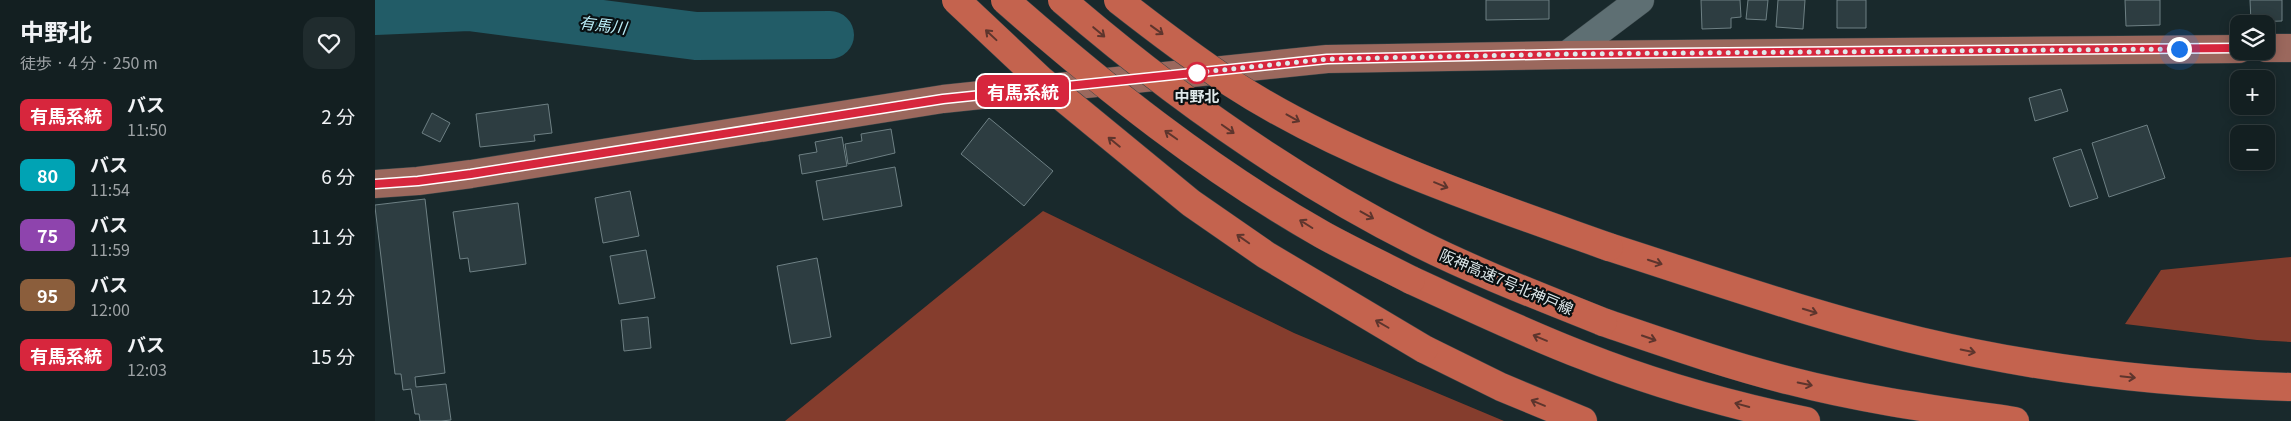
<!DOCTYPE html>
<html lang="ja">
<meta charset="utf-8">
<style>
body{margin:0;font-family:Georgia,"Noto Sans JP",serif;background:#202c2e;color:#f1f3f6;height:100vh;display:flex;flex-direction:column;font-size:19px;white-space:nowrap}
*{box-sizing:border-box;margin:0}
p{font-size:16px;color:#9da2a5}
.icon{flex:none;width:28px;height:28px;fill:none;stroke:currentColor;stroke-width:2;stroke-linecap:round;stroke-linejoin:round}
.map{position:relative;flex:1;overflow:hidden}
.drawer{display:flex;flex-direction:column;background:#131f21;width:375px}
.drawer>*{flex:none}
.badge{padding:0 10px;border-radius:8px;font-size:18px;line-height:32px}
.controls{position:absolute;left:1855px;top:15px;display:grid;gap:10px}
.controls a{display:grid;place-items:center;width:45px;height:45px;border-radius:10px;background:#131f21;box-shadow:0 2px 12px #0003,0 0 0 1px #323d3f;font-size:25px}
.you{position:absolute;width:25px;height:25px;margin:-12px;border:4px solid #fff;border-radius:50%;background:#1a73e8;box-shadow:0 0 0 8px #1a73e833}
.map>.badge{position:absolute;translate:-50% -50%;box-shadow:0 0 0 2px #fff}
.round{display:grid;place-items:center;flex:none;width:52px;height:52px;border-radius:15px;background:#202c2e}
.summary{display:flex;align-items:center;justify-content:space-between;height:85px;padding:0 20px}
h1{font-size:24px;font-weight:700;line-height:38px}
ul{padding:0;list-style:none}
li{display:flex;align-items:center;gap:15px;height:60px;padding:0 20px}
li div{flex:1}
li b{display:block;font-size:19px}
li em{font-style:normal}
li .badge{min-width:55px;font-weight:700;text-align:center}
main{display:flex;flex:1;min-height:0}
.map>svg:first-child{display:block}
.forest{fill:#853d2d}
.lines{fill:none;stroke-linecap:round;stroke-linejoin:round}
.river{stroke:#225c67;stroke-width:48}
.building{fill:#2d3d41;stroke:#6e8084}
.minor-casing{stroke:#394548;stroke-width:29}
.major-casing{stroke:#394548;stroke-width:29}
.highway-casing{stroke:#394548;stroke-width:29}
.minor{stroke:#5e6f73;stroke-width:28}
.major{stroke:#9b685d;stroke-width:28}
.highway{stroke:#c4634e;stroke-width:28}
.highway-bridge-casing{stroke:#394548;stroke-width:29;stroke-linecap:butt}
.highway-bridge{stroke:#c4634e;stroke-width:28}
.oneway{stroke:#5d352d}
.line-casing{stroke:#fff;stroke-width:11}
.line{stroke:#d7263d;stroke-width:8}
.walk{stroke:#dfe9eb;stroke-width:5;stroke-dasharray:0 9}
.stop-dot{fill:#fff;stroke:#d7263d;stroke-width:2.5}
.labels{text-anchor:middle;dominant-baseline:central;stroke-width:4.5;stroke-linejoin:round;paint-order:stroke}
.stop-label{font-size:15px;font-weight:bold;fill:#dfe9eb;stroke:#091012}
.street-label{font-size:15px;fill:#dfe9eb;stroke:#091012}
.water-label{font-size:16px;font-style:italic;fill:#bbeef8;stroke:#091012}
</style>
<main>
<section class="drawer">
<div class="summary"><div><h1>中野北</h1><p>徒歩 · 4 分 · 250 m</p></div><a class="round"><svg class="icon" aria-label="heart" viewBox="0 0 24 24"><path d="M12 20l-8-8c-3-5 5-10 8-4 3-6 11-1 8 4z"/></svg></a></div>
<ul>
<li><span class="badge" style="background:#d7263d;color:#fff">有馬系統</span><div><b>バス</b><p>11:50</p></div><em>2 分</em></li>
<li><span class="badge" style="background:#00a3b4;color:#fff">80</span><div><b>バス</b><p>11:54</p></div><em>6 分</em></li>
<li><span class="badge" style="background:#8e44ad;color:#fff">75</span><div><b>バス</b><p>11:59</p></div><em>11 分</em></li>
<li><span class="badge" style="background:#8b5e3c;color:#fff">95</span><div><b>バス</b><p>12:00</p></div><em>12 分</em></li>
<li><span class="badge" style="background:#d7263d;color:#fff">有馬系統</span><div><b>バス</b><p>12:03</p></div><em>15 分</em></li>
</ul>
</section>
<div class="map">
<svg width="1916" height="421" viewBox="0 0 1916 421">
<rect width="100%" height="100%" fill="#19292c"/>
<path class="forest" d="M668 211 919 333 1129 421H410Z
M1916 257V342L1882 340 1750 324 1786 270Z"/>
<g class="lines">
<path class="river" d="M0 11 94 7 321 36 455 35"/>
</g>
<path class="building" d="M1111 0H1174V19L1111 20Z
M1326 0H1365L1366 17 1356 18V28L1327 29Z
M1373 0H1393L1391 20 1371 19Z
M1403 0H1430L1428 29 1401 27Z
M1462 0H1491V28H1462Z
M1750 0H1785V25L1751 26Z
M1875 0H1907V21L1876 22Z
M1686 89 1693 111 1660 121 1654 98Z
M173 104 177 133 159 135 160 141 105 147 101 114Z
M57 113 75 123 65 142 47 133Z
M614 118 678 171 649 206 586 154Z
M1772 125 1790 178 1734 197 1717 143Z
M516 129 520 153 473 164 470 144 487 141 486 134Z
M467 137 472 166 427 174 424 155 442 152 440 142Z
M1706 149 1723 198 1695 207 1678 158Z
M520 167 527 206 448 220 441 181Z
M255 191 264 236 228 243 220 198Z
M50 199 70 373 40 377 41 387 71 384 76 420 66 421H45L44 414H40L36 389 28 390 26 374H20L0 207V205Z
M143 203 151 264 95 272 93 258 85 259 78 212Z
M271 250 280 298 244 304 235 256Z
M442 258 456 337 416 344 402 266Z
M273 317 276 348 249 351 246 320Z"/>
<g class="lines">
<defs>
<path id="minor" d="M1192 55 1265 0"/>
<path id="major" d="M1891 48H1916
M0 184 43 181 96 174 568 99 952 59 1192 55 1864 49"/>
<path id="highway" d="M1234 247C1337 280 1440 316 1545 341 1667 370 1791 384 1916 387
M1036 280C1093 306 1151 334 1209 356 1277 383 1360 406 1431 421
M1228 322C1290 343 1352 365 1416 381 1489 400 1565 410 1640 421
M1049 349 1126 387 1208 421"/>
</defs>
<use href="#minor" class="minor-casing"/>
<use href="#major" class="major-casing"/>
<use href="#highway" class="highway-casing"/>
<use href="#minor" class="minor"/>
<use href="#major" class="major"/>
<use href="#highway" class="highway"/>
<defs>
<path id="highway-bridge" d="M581 0 665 79 816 203 891 255 1049 349
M630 0C729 87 833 170 948 235 977 251 1007 265 1036 280
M687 0C796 94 914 178 1043 243 1103 273 1166 297 1228 322
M743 0C780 29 817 57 856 83 968 156 1108 202 1234 247"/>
</defs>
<use href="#highway-bridge" class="highway-bridge-casing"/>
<use href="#highway-bridge" class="highway-bridge"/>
</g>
<defs><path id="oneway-shaft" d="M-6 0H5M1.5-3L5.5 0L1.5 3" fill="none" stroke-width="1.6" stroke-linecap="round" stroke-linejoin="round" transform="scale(1.25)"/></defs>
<g class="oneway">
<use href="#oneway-shaft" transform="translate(782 30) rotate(36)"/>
<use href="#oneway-shaft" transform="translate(724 32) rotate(40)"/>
<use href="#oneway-shaft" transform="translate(616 35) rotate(-137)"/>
<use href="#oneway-shaft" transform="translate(918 118) rotate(29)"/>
<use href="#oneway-shaft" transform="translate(853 129) rotate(35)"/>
<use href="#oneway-shaft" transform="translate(796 135) rotate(-145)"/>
<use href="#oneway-shaft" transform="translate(739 142) rotate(-141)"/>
<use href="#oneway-shaft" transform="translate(1066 185) rotate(22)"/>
<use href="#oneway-shaft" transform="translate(992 215) rotate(29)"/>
<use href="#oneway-shaft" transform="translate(931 224) rotate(-148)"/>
<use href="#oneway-shaft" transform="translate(868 239) rotate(-145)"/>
<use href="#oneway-shaft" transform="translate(1280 262) rotate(18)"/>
<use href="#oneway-shaft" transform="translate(1435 311) rotate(17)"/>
<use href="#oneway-shaft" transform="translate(1007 324) rotate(-150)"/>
<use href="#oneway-shaft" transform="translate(1165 338) rotate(-157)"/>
<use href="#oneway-shaft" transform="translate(1274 338) rotate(19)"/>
<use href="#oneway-shaft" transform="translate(1593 351) rotate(12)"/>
<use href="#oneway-shaft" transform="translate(1753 377) rotate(6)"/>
<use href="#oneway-shaft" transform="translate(1430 384) rotate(12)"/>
<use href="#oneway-shaft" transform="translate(1163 403) rotate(-157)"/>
<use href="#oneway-shaft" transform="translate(1367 405) rotate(-165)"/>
</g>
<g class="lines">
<defs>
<path id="line" d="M0 184 43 181 96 174 568 99 952 59 1192 54 1864 48"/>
</defs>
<use href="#line" class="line-casing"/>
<use href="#line" class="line"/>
<path class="walk" d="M822 73H818L952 59 1192 54 1804 49"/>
</g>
<circle class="stop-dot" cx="822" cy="73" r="10"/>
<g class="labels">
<g class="stop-label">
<text x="822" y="95">中野北</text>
</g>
<g class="street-label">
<text transform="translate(1132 281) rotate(23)">阪神高速7号北神戸線</text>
</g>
<g class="water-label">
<text transform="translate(228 24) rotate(7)">有馬川</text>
</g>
</g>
</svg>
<div class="controls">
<a><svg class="icon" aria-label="layers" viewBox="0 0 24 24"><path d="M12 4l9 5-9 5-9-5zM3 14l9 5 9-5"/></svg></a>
<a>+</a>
<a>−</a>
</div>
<div class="you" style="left:1804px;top:49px"></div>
<b class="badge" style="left:648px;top:91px;background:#d7263d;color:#fff">有馬系統</b>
</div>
</main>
